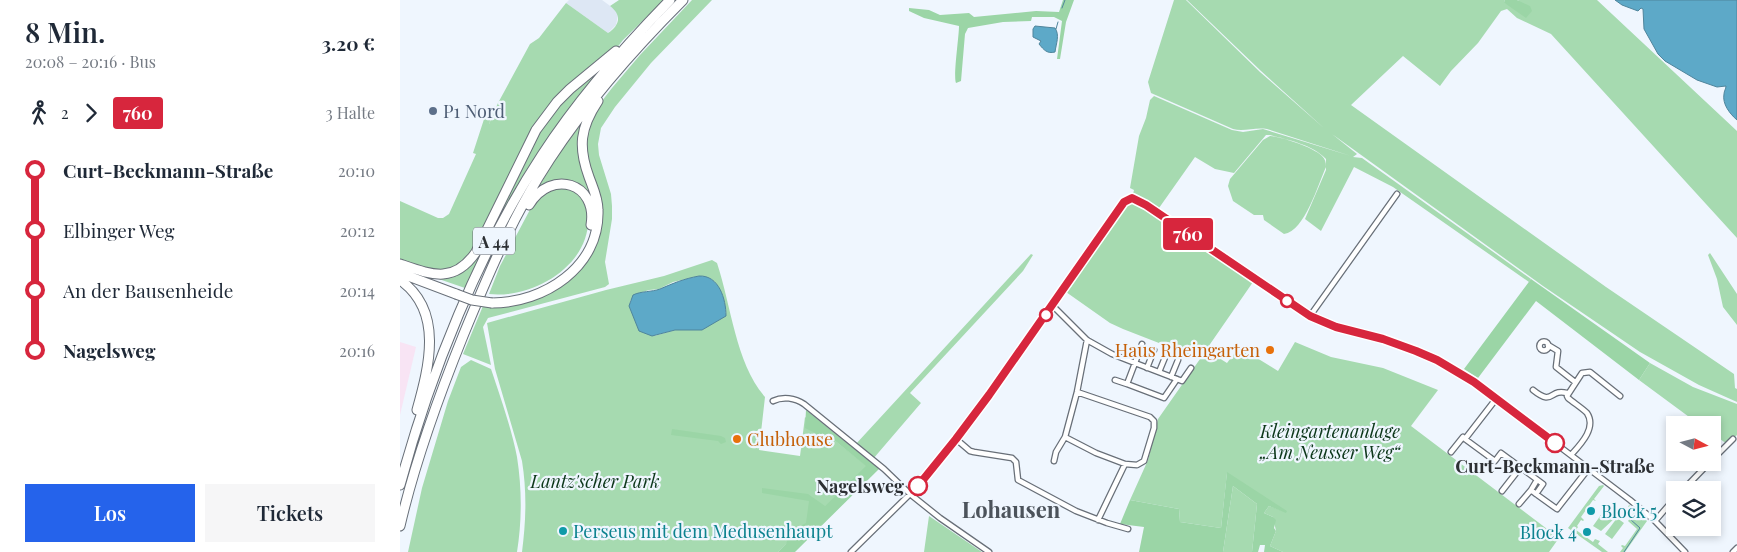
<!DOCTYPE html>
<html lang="de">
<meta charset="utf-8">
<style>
body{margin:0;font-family:"Playfair Display",serif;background:#f6f6f7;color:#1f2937;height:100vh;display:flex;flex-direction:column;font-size:19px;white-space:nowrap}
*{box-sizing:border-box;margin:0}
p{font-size:16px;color:#747a83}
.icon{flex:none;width:28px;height:28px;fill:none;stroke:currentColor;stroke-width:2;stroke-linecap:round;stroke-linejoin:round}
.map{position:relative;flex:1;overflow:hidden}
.panel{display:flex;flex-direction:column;background:#fff;width:400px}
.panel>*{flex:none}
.badge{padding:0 10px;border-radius:4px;font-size:18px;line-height:32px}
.needle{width:32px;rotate:97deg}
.tools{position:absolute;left:1266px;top:416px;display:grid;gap:10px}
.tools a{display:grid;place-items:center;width:55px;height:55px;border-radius:0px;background:#fff;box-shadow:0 2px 8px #0003;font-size:25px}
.map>.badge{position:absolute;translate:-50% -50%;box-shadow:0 0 0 2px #fff}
.legs{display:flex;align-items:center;gap:8px;height:55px;padding:0 25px;font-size:16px}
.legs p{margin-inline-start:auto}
.summary{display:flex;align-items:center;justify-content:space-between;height:85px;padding:0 25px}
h1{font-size:28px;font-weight:600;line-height:38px}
.cta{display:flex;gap:10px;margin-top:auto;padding:10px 25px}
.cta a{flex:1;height:58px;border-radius:0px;background:#2563eb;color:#fff;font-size:20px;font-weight:600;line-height:58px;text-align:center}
.cta a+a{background:#f6f6f7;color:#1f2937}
ul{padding:0 25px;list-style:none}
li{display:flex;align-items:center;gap:18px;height:60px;font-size:19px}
li i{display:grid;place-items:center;width:8px;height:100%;margin:0 6px;background:currentColor}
li i::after{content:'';width:12px;height:12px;margin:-6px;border:4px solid;border-radius:50%;background:#fff}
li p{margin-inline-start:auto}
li:first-child i{background:linear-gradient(#0000 50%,currentColor 0)}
li:last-child i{background:linear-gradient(currentColor 50%,#0000 0)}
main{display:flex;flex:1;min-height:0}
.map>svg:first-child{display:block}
.commercial{fill:#f8e4f4}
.built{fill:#dde7f4}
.green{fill:#a6dab0;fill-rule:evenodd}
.forest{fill:#9bd5a6}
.water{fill:#5da9c8;stroke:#4f859c}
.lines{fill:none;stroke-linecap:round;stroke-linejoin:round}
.stream{stroke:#4f859c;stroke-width:1}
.street-casing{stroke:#686f78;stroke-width:7}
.highway-casing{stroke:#686f78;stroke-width:11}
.street{stroke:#fff;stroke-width:4.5}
.highway{stroke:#fff;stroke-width:9}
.highway-bridge-casing{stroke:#686f78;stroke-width:11;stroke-linecap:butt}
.highway-bridge{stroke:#fff;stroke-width:9}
.line-1-casing{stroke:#fff;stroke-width:11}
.line-1{stroke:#d7263d;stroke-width:8}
.service-dot{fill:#5c6f8a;stroke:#eff6fe;stroke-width:2}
.stop-1-dot{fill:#fff;stroke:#d7263d;stroke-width:2.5}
.food-dot{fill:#e8710a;stroke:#eff6fe;stroke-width:2}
.culture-dot{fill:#0f9aa8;stroke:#eff6fe;stroke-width:2}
.labels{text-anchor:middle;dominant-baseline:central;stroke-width:4.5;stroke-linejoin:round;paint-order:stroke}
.shield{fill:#eff6fe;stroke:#676b71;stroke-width:1}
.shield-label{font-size:16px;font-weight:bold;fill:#2d3034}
.service-label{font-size:18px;fill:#4e5e75;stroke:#eff6fe;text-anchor:start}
.food-label{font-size:18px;fill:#c56008;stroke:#eff6fe;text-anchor:end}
.park-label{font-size:18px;font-style:italic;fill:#0c371a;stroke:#eff6fe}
.stop-label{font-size:18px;font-weight:bold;fill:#2d3034;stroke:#eff6fe}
.culture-label{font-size:18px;fill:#0d838f;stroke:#eff6fe;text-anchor:start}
.district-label{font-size:22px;font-weight:bold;fill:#4c535b;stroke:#eff6fe}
</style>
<main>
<section class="panel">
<div class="summary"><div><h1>8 Min.</h1><p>20:08 – 20:16 · Bus</p></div><b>3.20 €</b></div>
<div class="legs"><svg class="icon" aria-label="walk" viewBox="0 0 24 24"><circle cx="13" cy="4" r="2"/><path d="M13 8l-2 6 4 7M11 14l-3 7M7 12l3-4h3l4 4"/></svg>2<svg class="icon" aria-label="forward" viewBox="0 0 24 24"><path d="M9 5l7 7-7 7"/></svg><b class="badge" style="background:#d7263d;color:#fff">760</b><p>3 Halte</p></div>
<ul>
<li><i style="color:#d7263d"></i><b>Curt-Beckmann-Straße</b><p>20:10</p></li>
<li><i style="color:#d7263d"></i><span>Elbinger Weg</span><p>20:12</p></li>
<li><i style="color:#d7263d"></i><span>An der Bausenheide</span><p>20:14</p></li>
<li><i style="color:#d7263d"></i><b>Nagelsweg</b><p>20:16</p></li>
</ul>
<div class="cta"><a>Los</a><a>Tickets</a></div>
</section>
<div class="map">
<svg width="1337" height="552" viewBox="0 0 1337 552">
<rect width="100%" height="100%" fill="#eff6fe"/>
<path class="commercial" d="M0 342 16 347 0 415Z"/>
<path class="built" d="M169 0H202L217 11 218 15 216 25 208 33 166 3Z"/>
<path class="green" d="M219 0H264L223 40 154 129 127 169 98 219 65 288 33 277 0 260V201L38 218H43L49 214 76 154 73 153 86 113 90 108 95 106 89 124 98 103 130 44 139 38 166 3 208 33C220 25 222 15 210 6Z
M292 0H312L251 63 215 107 201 128 198 144 199 155 211 194 212 206V219L205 262 209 284 205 287 88 318 83 327 91 365 63 354 83 306H101L166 281 199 229 185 138 198 106 212 88 240 55Z
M774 0H786L860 72 925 129 861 71 787 0H1105L1104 2 1119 1 1117 0H1197L1337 131V238L1151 34 1117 18 1107 9 1101 11 1078 43 1051 71 1040 86 1003 56 951 105 1206 287 1334 374 1335 388 1337 389V402L1299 385 1240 352 1143 286 932 134 957 154 953 157 962 158 1131 279 1129 282 993 187 954 167 921 231 905 219 926 170V159C913 145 889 140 870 135H866L834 173 815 169 795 157 759 208 739 196 733 194 734 190 730 188 739 136 746 118 750 100 754 96 832 130 843 132 863 129 951 156 867 129C855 127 844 132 833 129L751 93 748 82Z
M187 116 181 131 195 206 185 191 146 184 138 188 158 155Z
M870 136C882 137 913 147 922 156 925 159 926 162 926 167 918 184 905 231 884 234L864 220 863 215H854L833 201 828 186 830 179 863 140Z
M154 187C160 188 168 187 173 189 177 191 185 200 187 203 188 206 188 212 188 215 192 265 133 299 89 294L100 266 133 204 137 197Z
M731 202H737L853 282 806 350 827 363 839 347 878 371 895 342 931 357 983 368 1038 390 1011 426 1159 538 1149 552H883L870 546 876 531 873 517 864 513 869 506 886 512 827 473 821 528 780 522 779 509 730 500 748 460 758 419 800 359 723 329 710 323 666 292 669 286 671 287 674 282 672 280 725 205Z
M1310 253 1337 294V325L1323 307 1317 279 1308 255Z
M631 254 633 255 623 271 510 393 521 403 473 459 455 445Z
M312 260 317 263C331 305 336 364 365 397L359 450 400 456 405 417 467 466 378 552H122C126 521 127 492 122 461L95 369 87 323 206 290 264 276ZM299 276C321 277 321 295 326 313L302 330H275L254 336 230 309V301L240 293 249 290 259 289 273 282Z
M71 360 91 369C100 396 112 430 117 457 122 489 122 521 117 552H8L22 488 48 401 61 367Z
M1250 363 1293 387 1337 404V435L1327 444 1313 434 1312 425H1300L1239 380Z
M1203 485 1204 486 1194 499 1196 501 1193 500 1181 517 1184 520 1183 521 1181 520 1177 526 1178 527 1176 530 1193 542 1195 539 1200 541 1198 544 1208 552H1202L1168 528 1199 486Z
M833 486 857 504 852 552H823Z
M1229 505 1247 521 1225 552H1220L1223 548 1221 546 1222 545 1225 546 1237 529 1228 521 1231 517 1235 520 1238 517 1237 516 1234 518 1232 516 1234 512 1228 507Z
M1203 512 1207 514 1209 512 1216 517 1201 531 1193 526Z
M529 516 582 552H524Z
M1217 518 1224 523 1212 539 1205 534Z"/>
<path class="forest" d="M663 0H674L666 22 660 59H657L662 21 654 17H632L631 21 603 22 568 28 565 34 561 81 556 83C553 76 559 37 559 26L524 18 509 11V8L529 10 540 15 569 13 574 17 636 11 659 12Z
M1105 0H1117L1130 6 1132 11 1126 18 1106 4 1104 2Z
M1131 279 1250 363 1239 380 1136 301 1078 378 1064 369Z
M406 410 479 469 395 552H378L386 544 391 531 406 523 409 501 362 493V488L408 494 425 506 466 466 429 436 417 434 405 428Z
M272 429 321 436 325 438 326 442 321 444 318 441 271 435Z
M827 472 887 511 886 513 869 506 864 513 873 517 876 520 874 528 876 531 870 546 883 552H864L865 545H860L858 552H852L857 504 833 486 823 552H739L744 527 720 524 730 500 779 509 780 522 821 528Z"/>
<path class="water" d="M1215 0H1337V120C1330 114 1322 104 1324 94 1324 91 1326 89 1326 86L1317 87 1297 80 1265 61 1258 54 1244 29 1243 9 1241 8 1238 11 1222 5Z
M635 26 655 28C660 35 656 44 655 52 647 54 644 50 639 44L641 41 633 37V29Z
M299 276C319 275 326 299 326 316L302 330H275L252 336 239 331 229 306 233 295C241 291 252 292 260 289 274 283 283 279 299 276Z"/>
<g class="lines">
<path class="stream" d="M662 8 665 0
M656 29 658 22
M1224 552 1240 528 1230 519"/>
<defs>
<path id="street" d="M652 305 687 340 712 354 735 363 742 344
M910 316 997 194
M687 340 677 392 665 437 696 453 725 464
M1139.5 346a4.5 4.5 0 1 1 9 0a4.5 4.5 0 1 1-9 0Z
M1148 345 1158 351 1156 367 1175 382
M747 368 754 350
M759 372 766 355
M771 377 778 360
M777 379 764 398 727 384 735 363 782 381 791 368
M715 380 727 384
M1133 390C1154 407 1149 388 1167 393
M677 392 750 417 754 421V428L744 461 737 465 725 464 698 520
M1096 399 1065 439 1095 461 1101 453 1143 484 1136 494 1157 509 1189 468
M373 401C383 396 395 398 404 404L484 469 510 494 540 518 589 552
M556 439 570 451 574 452 612 458 616 462 618 480 676 511 707 523 728 529
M1051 452 1063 437 1065 439
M1171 455C1180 445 1197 428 1187 413 1182 408 1174 403 1168 398L1167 396 1182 373 1190 372 1220 396
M1312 460 1333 439
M654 461 656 452 665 437
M1283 490 1310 462
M1102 491 1120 468
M1136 494 1131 490 1137 480
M1119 504 1131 490
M1255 521 1275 498
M451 552 510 494 556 439 646 315 724 202 732 198 746 205 860 283 916 320 936 327 983 339 1017 351 1069 378 1230 500 1255 521 1285 552
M1333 552 1337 548"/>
<path id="highway" d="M129 205C151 168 198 183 191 225
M0 264C32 275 54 284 76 252L136 130 157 102 170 89 216 51
M0 273 56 294
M0 280C44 311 29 367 17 410
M92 303C144 303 200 267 198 210 198 198 193 188 189 177 178 147 180 128 198 101
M0 485C30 374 79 251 142 155 179 98 223 48 270 0
M0 526C15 461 38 398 63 336 88 275 113 215 150 159 188 101 234 49 283 0"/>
</defs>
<use href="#street" class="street-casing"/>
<use href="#highway" class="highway-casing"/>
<use href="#street" class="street"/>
<use href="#highway" class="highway"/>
<defs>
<path id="highway-bridge" d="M56 294 72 300 92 303"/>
</defs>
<use href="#highway-bridge" class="highway-bridge-casing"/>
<use href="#highway-bridge" class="highway-bridge"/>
</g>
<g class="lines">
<defs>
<path id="line-1" d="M518 486 556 439 589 395 724 202 732 198 746 205 910 316 936 327 983 339 1016 351 1037 360 1074 382 1155 443"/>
</defs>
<use href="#line-1" class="line-1-casing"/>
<use href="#line-1" class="line-1"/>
</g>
<circle class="service-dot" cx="33" cy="111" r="5"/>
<g class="stop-1-dot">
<circle cx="887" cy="301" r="6"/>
<circle cx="646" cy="315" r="6"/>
<circle cx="1155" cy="443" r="9"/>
<circle cx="518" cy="486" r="9"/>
</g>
<g class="food-dot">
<circle cx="870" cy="350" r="5"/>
<circle cx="337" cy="439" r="5"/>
</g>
<g class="culture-dot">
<circle cx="1191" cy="511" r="5"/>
<circle cx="163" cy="531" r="5"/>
<circle cx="1187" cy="532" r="5"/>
</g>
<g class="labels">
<rect class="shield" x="73" y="227.5" width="42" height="27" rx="4"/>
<g class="shield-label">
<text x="94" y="241">A 44</text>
</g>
<g class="service-label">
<text x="43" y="111">P1 Nord</text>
</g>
<g class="food-label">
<text x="860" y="350">Haus Rheingarten</text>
<text x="347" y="439" text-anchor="start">Clubhouse</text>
</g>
<g class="park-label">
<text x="930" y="431">Kleingartenanlage<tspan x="930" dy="21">„Am Neusser Weg“</tspan></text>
<text x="195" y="481">Lantz'scher Park</text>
</g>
<g class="stop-label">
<text x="1155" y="466">Curt-Beckmann-Straße</text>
<text x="504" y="486" text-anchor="end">Nagelsweg</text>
</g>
<g class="culture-label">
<text x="1201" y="511">Block 5</text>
<text x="173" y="531">Perseus mit dem Medusenhaupt</text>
<text x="1177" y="532" text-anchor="end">Block 4</text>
</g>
<g class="district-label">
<text x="611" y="509">Lohausen</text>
</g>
</g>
</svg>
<div class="tools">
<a><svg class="needle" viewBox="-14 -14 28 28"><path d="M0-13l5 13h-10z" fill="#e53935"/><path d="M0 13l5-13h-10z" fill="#747a83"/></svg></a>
<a><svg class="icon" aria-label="layers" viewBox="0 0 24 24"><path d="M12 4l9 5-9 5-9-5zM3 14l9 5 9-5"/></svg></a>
</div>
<b class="badge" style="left:788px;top:234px;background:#d7263d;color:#fff">760</b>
</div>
</main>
